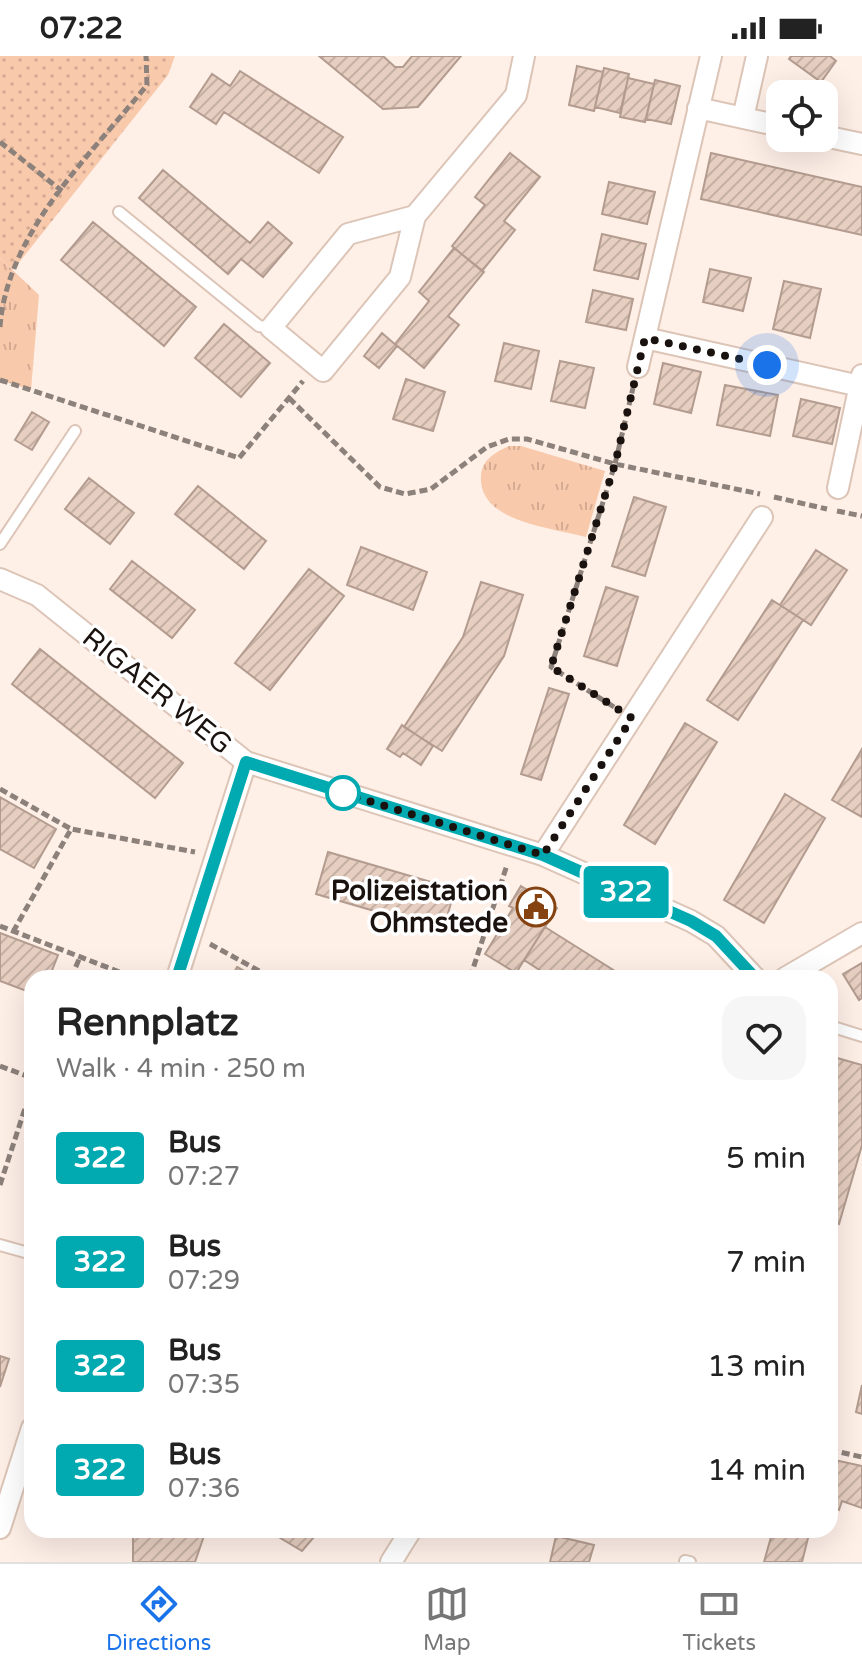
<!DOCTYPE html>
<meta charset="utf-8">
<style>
body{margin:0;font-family:"Varela Round",sans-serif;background:#f6f6f6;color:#222;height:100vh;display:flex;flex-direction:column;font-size:30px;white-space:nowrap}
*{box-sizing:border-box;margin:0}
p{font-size:26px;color:#767676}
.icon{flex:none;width:44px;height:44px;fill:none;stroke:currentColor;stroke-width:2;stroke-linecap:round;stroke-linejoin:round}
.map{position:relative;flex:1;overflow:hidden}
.sheet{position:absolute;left:24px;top:914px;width:814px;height:568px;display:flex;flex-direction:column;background:#fff;border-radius:24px;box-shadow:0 8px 32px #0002}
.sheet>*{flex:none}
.badge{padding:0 16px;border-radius:6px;font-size:28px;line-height:52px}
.fabs{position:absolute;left:766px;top:24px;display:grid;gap:16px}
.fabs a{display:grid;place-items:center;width:72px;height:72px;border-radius:16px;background:#fff;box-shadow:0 8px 32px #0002;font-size:40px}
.you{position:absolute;width:40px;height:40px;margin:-20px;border:6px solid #fff;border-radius:50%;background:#1a73e8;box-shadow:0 0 0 12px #1a73e833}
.map>.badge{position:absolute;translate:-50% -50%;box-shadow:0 0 0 4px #fff}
.round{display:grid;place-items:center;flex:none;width:84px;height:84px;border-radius:24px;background:#f6f6f6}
.overview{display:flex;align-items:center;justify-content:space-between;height:136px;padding:0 32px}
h1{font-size:38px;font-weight:700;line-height:60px}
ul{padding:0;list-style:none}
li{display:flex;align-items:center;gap:24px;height:104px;padding:0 32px}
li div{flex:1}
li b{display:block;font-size:30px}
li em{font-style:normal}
li .badge{min-width:88px;font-weight:700;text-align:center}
.status{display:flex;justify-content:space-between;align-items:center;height:56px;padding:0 40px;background:#fff;direction:ltr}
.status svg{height:22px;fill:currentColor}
.menu{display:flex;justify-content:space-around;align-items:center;height:112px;border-top:2px solid #e0e0e0;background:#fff;font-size:22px;color:#767676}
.menu a{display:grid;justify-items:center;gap:4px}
.menu .active{color:#1a73e8}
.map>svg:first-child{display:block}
.grass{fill:url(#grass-dots)}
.park{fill:url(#park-tufts)}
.building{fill:url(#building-hatch);stroke:#b39c8f;stroke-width:2}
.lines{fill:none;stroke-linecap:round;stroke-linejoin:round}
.lane-casing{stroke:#dcc5b7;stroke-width:14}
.street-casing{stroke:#dcc5b7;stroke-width:24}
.path{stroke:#8c817b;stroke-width:5;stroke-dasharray:8 4;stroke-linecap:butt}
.lane{stroke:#fff;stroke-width:10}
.street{stroke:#fff;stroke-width:20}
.line-casing{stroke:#fff;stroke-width:18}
.line{stroke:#00aab0;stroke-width:12}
.walk{stroke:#1a120e;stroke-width:8;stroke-dasharray:0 14.4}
.stop-dot{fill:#fff;stroke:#00aab0;stroke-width:4}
.labels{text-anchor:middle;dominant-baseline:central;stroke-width:7;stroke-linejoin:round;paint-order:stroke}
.street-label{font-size:28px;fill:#1a120e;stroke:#fff}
.poi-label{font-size:28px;font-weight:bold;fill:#1a120e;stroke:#fff;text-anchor:end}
</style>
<div class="status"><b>07:22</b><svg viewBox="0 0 49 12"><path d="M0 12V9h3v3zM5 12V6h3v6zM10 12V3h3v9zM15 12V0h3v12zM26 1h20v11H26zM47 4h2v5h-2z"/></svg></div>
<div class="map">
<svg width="862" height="1506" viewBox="0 0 862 1506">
<defs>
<pattern id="grass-dots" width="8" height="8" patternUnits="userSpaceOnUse" patternTransform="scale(2)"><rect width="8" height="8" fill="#f9c9ac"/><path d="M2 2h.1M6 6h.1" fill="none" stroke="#d5ac93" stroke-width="1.8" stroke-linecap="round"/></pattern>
<pattern id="park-tufts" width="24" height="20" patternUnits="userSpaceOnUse" patternTransform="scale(2)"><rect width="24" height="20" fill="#f9c9ac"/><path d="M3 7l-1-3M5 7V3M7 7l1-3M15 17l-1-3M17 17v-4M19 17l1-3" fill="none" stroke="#d5ac93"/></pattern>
<pattern id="building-hatch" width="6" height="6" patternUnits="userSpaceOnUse" patternTransform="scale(2)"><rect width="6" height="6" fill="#e6cec0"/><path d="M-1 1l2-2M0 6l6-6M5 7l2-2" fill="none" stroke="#c5b0a4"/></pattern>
</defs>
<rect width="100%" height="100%" fill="#feefe7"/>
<path class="grass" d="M0 0H175L168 19 13 214 0 202Z"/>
<path class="park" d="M0 202 39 239 31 334 0 324Z
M509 390H521L605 415 586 481C552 472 478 466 481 420 482 403 496 396 509 390Z"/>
<path class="building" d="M319 0H383L395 11H403L412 0H461L418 51 383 53Z
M791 0H830L836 5 821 26 789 3Z
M577 10 603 16 594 55 569 49Z
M604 12 629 18 620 57 595 51Z
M240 15 343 81 319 117 224 56 216 68 190 51 212 18 230 30Z
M628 22 654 28 645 66 620 61Z
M655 24 680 30 671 68 646 63Z
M510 97 540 121 504 165 515 174 482 215 452 190 485 149 475 141Z
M711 97 862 131V179L701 143Z
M163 114 250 187 268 166 292 187 263 221 241 203 228 218 139 142Z
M609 126 655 136 647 168 602 158Z
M93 166 196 251 164 290 61 204Z
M602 178 646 188 638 223 594 214Z
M454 192 484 216 448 260 459 269 424 312 395 288 429 245 419 236Z
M710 213 751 222 743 255 703 246Z
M784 225 821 233 810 282 773 273Z
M593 234 633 243 626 274 586 266Z
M224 268 270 307 241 341 195 302Z
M382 277 397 290 379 312 364 300Z
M504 287 539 295 531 333 495 325Z
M560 305 594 312 585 352 551 345Z
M663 307 701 316 691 357 654 348Z
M406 323 445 336 433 375 393 363Z
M725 329 778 339 770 380 717 369Z
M801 343 840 352 832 388 793 380Z
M32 356 49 366 32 394 15 384Z
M89 422 134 457 110 488 65 453Z
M198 430 266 485 244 513 175 458Z
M634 441 666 451 645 520 612 510Z
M361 491 427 516 413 554 347 529Z
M816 494 847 514 811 569 780 549Z
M132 505 195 554 172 582 110 533Z
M309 513 344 540 270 634 235 607Z
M481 526 523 539 504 600 442 695 404 671 463 581Z
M606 531 638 541 617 610 584 600Z
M772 544 803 564 738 664 707 644Z
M40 593 183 707 155 742 12 628Z
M549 632 569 638 541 724 521 718Z
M685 667 717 686 655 788 624 769Z
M402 669 433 690 421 709 403 697 400 701 387 693Z
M862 693V761L832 744Z
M785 738 825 762 764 867 724 844Z
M0 741 56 773 34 812 0 793Z
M328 796 455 833 443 875 316 838Z
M521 830 557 852 516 917 485 898 513 852 509 850Z
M545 871 626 922H552L524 904Z
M0 877 58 899 49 922H32V937L0 925Z
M862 907V942L859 944 843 918Z
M237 911 257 922H231Z
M830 1000 862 1009V1089L839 1168 830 1166Z
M0 1300 9 1303 0 1331Z
M862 1329V1358L856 1356Z
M830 1403 862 1410V1452L842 1445 839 1454 830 1450Z
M133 1474H206L195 1506H133Z
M267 1474H320L302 1495Z
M773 1474H810L802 1506H764Z
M556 1480 594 1489 589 1506H550Z"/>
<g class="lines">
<defs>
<path id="lane" d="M119 156 259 270 271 272
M0 488 75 375
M830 970 862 980
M0 1189 32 1198
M685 1505 690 1506"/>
<path id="street" d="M698 52 780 70
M743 62 757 0
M824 80 862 88
M415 160 348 178 271 272 323 315 400 221 415 160 516 39 524 0
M645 282 860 330
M638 311 711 0
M838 432 862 319
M0 523 37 539 246 706 543 799 691 865 716 880 755 922
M543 799 762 461
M177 922 246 706
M785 922 862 877
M0 1472 32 1372
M391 1506 411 1474"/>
</defs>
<use href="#lane" class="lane-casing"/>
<use href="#street" class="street-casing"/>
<path class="path" d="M0 86 62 135
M0 271C7 176 90 100 147 29L146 0
M0 324 239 402 303 325
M289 342 380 431 405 438 431 433 487 391 509 383H527L615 408 760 438
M774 441 827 453
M837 455 862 460
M614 651 551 611 615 408 633 332
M0 733 71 773
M0 870 135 922
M13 876 71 773 195 796
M210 888 272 922
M71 922 80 901
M470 922 507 809
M0 1010 32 1022
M0 1129 32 1031
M830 1394 862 1401"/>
<use href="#lane" class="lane"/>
<use href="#street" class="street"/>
</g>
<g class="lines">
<defs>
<path id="line" d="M177 922 246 706 543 799 691 865 716 880 755 922"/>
</defs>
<use href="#line" class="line-casing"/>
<use href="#line" class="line"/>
<path class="walk" d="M343 737 543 799 632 662 551 611 615 408 645 282 767 309"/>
</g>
<defs>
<symbol id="civic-ring" viewBox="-11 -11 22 22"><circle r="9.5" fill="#fff" stroke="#854312" stroke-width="1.5"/><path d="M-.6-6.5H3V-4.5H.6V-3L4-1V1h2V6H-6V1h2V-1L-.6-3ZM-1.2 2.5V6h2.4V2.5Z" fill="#854312"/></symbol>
</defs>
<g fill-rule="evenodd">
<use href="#civic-ring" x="514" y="829" width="44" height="44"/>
</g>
<circle class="stop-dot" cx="343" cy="737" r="16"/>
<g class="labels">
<g class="street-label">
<text transform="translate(157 635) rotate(39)">RIGAER WEG</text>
</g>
<g class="poi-label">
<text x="508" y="835">Polizeistation<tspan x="508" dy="32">Ohmstede</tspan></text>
</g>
</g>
</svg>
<div class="fabs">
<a><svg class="icon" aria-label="locate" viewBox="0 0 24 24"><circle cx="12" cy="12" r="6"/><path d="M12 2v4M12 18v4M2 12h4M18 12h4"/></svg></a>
</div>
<div class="you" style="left:767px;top:309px"></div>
<b class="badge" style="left:626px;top:836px;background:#00aab0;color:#fff">322</b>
<section class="sheet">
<div class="overview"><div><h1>Rennplatz</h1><p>Walk · 4 min · 250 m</p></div><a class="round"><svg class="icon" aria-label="heart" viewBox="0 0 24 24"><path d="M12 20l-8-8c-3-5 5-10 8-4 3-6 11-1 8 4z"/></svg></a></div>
<ul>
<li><span class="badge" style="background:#00aab0;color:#fff">322</span><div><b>Bus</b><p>07:27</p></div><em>5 min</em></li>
<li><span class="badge" style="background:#00aab0;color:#fff">322</span><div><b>Bus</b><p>07:29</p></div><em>7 min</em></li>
<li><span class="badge" style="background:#00aab0;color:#fff">322</span><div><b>Bus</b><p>07:35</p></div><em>13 min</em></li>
<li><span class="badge" style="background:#00aab0;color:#fff">322</span><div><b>Bus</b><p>07:36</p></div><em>14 min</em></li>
</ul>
</section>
</div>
<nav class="menu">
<a class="active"><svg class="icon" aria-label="directions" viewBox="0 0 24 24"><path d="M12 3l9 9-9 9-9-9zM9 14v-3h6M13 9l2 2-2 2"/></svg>Directions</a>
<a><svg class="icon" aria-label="map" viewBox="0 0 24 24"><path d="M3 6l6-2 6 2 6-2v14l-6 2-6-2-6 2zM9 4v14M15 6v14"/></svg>Map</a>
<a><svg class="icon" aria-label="tickets" viewBox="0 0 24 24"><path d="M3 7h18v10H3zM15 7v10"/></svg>Tickets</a>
</nav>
